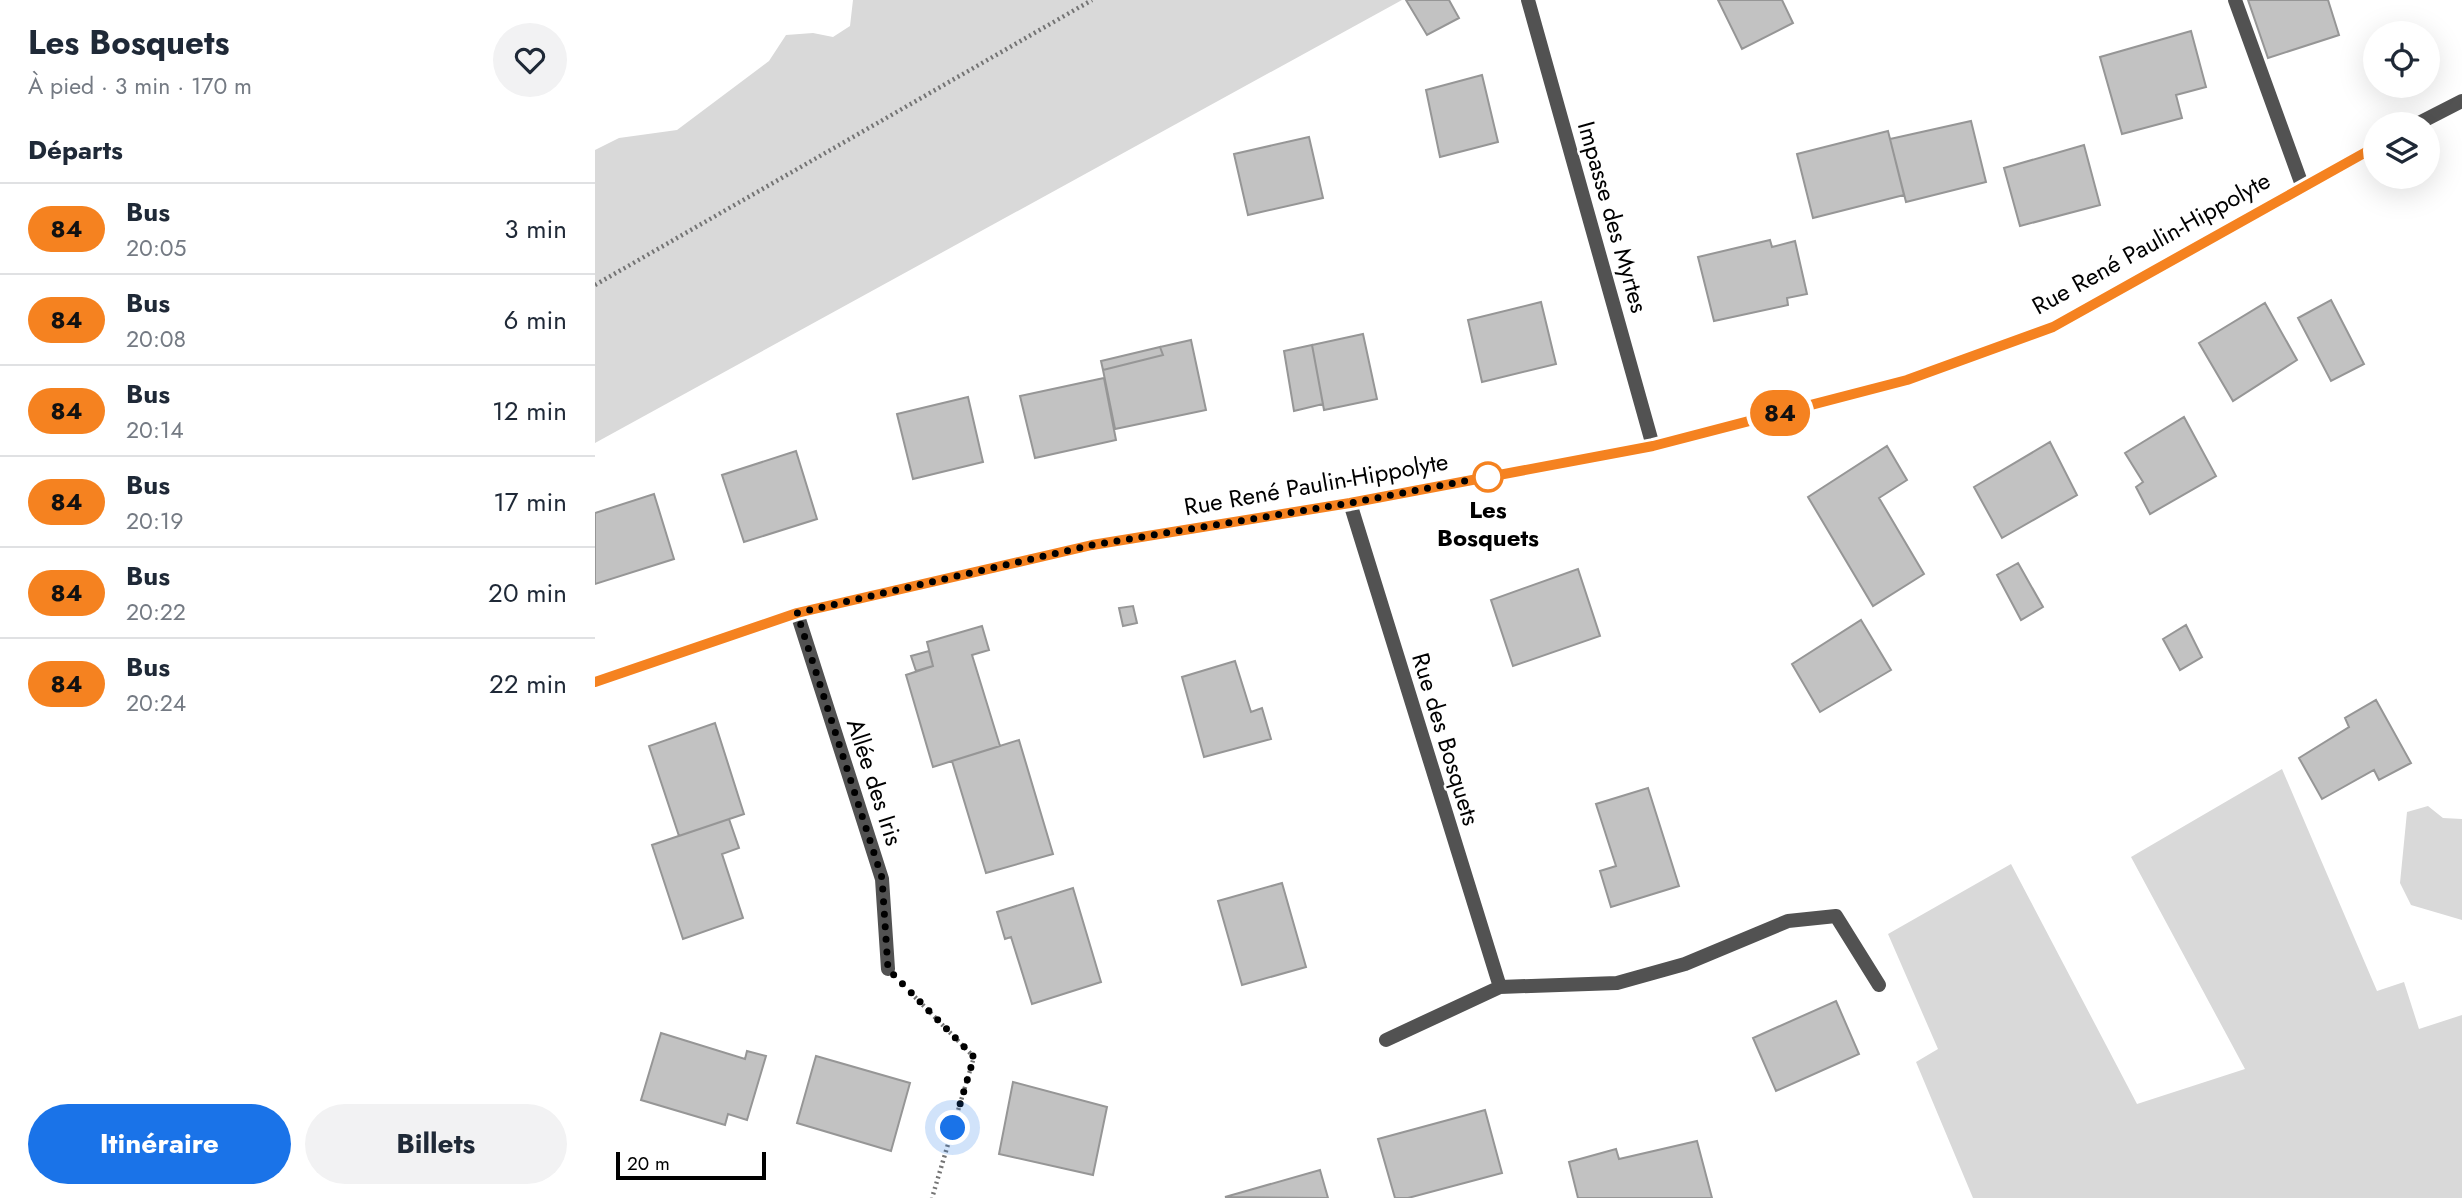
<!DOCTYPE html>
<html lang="fr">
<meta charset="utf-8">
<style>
body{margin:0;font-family:Jost,sans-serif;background:#f2f2f3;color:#1f2937;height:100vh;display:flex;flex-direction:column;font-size:26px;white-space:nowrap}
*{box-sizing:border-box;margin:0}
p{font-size:23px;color:#747a83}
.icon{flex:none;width:38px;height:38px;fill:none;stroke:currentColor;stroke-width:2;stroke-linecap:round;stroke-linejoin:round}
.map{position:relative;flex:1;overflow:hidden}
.sheet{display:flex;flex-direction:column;background:#fff;width:595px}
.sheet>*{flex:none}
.badge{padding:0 14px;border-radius:23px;font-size:24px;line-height:46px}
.fabs{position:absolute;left:1768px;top:21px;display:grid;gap:14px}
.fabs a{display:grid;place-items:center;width:77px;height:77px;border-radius:50%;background:#fff;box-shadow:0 7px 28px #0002;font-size:35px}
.scale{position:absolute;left:21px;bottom:18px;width:150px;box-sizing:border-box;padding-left:7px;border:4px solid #000;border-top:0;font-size:19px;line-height:24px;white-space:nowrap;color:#000;-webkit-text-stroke:5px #fff;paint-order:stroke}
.you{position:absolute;width:35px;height:35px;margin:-18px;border:5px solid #fff;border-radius:50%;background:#1a73e8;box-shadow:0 0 0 10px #1a73e833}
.map>.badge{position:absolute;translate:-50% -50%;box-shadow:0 0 0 4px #fff}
h2{padding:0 28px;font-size:26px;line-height:63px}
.round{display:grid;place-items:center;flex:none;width:74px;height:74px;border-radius:37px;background:#f2f2f3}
.summary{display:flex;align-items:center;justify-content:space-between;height:119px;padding:0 28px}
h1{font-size:33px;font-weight:700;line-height:52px}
.cta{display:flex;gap:14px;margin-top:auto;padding:14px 28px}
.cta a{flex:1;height:80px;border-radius:42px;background:#1a73e8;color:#fff;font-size:28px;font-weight:700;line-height:80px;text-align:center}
.cta a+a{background:#f2f2f3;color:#1f2937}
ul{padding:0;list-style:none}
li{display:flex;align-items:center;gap:21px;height:91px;padding:0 28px;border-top:2px solid #e0e1e3}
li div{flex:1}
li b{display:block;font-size:26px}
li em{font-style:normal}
li .badge{min-width:77px;font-weight:700;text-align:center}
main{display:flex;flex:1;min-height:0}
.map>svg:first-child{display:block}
.green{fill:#d9d9d9}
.building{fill:#c2c2c2;stroke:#969696;stroke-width:2}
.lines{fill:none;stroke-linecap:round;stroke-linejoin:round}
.path{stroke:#747474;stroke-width:4.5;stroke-dasharray:2 3.5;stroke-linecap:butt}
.service{stroke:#525252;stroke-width:14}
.minor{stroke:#525252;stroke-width:14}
.line-casing{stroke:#fff;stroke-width:16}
.line{stroke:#f58220;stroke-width:10}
.walk{stroke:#000;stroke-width:7;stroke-dasharray:0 12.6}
.stop-dot{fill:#fff;stroke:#f58220;stroke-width:3.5}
.labels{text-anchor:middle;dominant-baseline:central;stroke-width:5;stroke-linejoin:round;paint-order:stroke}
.street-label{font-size:24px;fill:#000;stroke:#fff}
.stop-label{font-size:24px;font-weight:bold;fill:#000;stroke:#fff}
</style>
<main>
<section class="sheet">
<div class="summary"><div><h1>Les Bosquets</h1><p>À pied · 3 min · 170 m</p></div><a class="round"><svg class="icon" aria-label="heart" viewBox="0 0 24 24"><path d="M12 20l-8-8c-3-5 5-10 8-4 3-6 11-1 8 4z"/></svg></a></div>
<h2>Départs</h2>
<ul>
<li><span class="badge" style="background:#f58220;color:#111">84</span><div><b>Bus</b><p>20:05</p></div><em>3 min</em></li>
<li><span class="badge" style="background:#f58220;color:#111">84</span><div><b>Bus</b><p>20:08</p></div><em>6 min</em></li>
<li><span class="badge" style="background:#f58220;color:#111">84</span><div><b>Bus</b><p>20:14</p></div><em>12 min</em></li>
<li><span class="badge" style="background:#f58220;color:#111">84</span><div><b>Bus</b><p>20:19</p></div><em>17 min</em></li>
<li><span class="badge" style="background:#f58220;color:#111">84</span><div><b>Bus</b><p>20:22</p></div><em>20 min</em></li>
<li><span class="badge" style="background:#f58220;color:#111">84</span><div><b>Bus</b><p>20:24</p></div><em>22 min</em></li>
</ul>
<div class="cta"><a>Itinéraire</a><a>Billets</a></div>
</section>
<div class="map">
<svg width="1867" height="1198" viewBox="0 0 1867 1198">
<rect width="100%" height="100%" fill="#fff"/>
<path class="green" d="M258 0H807L0 443V150L24 138 82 130 174 61 191 35 218 33 238 37 255 26Z
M1687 769 1782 991 1809 982 1824 1029 1867 1015V1198H1378L1321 1062 1343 1049 1293 934 1416 864 1542 1104 1650 1069 1536 857Z
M1833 806 1848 818 1867 819V920L1816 905 1805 883 1812 812Z"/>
<path class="building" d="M811 0H854L864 18 832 35Z
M1123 0H1187L1198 23 1147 49Z
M1653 0H1733L1744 35 1673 58Z
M1596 31 1611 87 1581 95 1587 118 1527 134 1505 57Z
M887 75 903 142 845 157 831 90Z
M1376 121 1391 182 1311 202 1295 139Z
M1293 131 1309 195 1218 218 1202 154Z
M714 137 728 198 653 215 639 154Z
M1489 145 1505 205 1425 226 1409 168Z
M1175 240 1177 247 1200 241 1212 294 1192 298 1193 305 1119 321 1103 257Z
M1736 300 1769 364 1736 381 1703 318Z
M946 302 961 364 887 382 873 320Z
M1670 303 1702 360 1638 401 1604 343Z
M768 334 782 399 729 410 717 345Z
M596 340 611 410 520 429 508 370 568 355 565 347Z
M717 345 728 404 699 411 689 351Z
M565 347 568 355 508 370 506 361Z
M509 378 521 440 440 458 425 396Z
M373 397 388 462 318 479 302 414Z
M1589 417 1621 476 1555 514 1541 487 1548 482 1530 453Z
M1455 442 1482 495 1407 538 1379 487Z
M1292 446 1312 480 1284 498 1329 574 1278 606 1213 497Z
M201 451 222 519 149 542 127 475Z
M59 494 79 559 0 584V513Z
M1423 563 1448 607 1426 620 1402 575Z
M983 569 1005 636 918 666 896 600Z
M538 606 542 623 528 626 524 608Z
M1266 620 1296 670 1225 712 1197 664Z
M1591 625 1607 657 1585 670 1568 639Z
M387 626 394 650 377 655 405 746 338 767 311 675 338 666 332 642Z
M334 651 338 666 321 671 316 656Z
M640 661 656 712 667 708 676 739 609 757 587 677Z
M1781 700 1816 763 1784 780 1779 770 1727 799 1704 758 1754 727 1750 718Z
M120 723 149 814 84 836 54 746Z
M424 740 458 854 391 873 357 761Z
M1053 788 1084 886 1016 907 1005 871 1021 866 1001 804Z
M134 819 144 848 127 854 148 918 88 939 57 845Z
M687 883 711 967 647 985 623 901Z
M478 888 506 982 437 1004 416 937 410 939 402 912Z
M1241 1001 1264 1054 1181 1091 1158 1038Z
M66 1033 150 1059 152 1051 171 1056 152 1120 133 1114 130 1125 46 1100Z
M221 1056 315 1083 296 1151 202 1123Z
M418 1082 512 1107 498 1175 404 1154Z
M890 1110 907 1173 813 1198H800L783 1139Z
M1102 1141 1117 1198H983L974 1162 1021 1149 1024 1159Z
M725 1170 733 1198 630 1197Z"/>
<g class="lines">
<path class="path" d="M0 285 497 0
M316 993 379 1057 337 1198"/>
<path class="service" d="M1640 0 1707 185"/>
<path class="minor" d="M933 0 1058 446
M1822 124 1867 101
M755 503 905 987
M202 613 287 879 293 969
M0 682 202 613 497 545 755 503 1058 446 1312 380 1458 327 1780 147
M791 1040 905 987 1022 983 1090 964 1193 921 1241 916 1284 985"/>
</g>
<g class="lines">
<defs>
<path id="line" d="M0 682 202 613 497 545 755 503 1058 446 1312 380 1458 327 1780 147"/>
</defs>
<use href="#line" class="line-casing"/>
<use href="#line" class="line"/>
<path class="walk" d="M358 1128 379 1057 293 969 287 878 202 613 497 545 755 503 896 476 893 477"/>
</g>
<circle class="stop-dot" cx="893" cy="477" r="14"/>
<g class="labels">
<g class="street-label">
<text transform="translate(1018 217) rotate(74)">Impasse des Myrtes</text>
<text transform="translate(1556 243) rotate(-29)">Rue René Paulin-Hippolyte</text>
<text transform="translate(721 484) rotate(-10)">Rue René Paulin-Hippolyte</text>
<text transform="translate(851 739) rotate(73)">Rue des Bosquets</text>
<text transform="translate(280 782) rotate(72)">Allée des Iris</text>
</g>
<g class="stop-label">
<text x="893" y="509">Les<tspan x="893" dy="28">Bosquets</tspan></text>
</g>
</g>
</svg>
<div class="fabs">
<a><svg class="icon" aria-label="locate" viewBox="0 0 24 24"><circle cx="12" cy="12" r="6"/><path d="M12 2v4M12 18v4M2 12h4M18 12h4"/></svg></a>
<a><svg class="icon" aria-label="layers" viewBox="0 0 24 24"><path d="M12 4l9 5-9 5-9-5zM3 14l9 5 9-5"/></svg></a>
</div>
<div class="scale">20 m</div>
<div class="you" style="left:358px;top:1128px"></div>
<b class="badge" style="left:1185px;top:413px;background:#f58220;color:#111">84</b>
</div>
</main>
